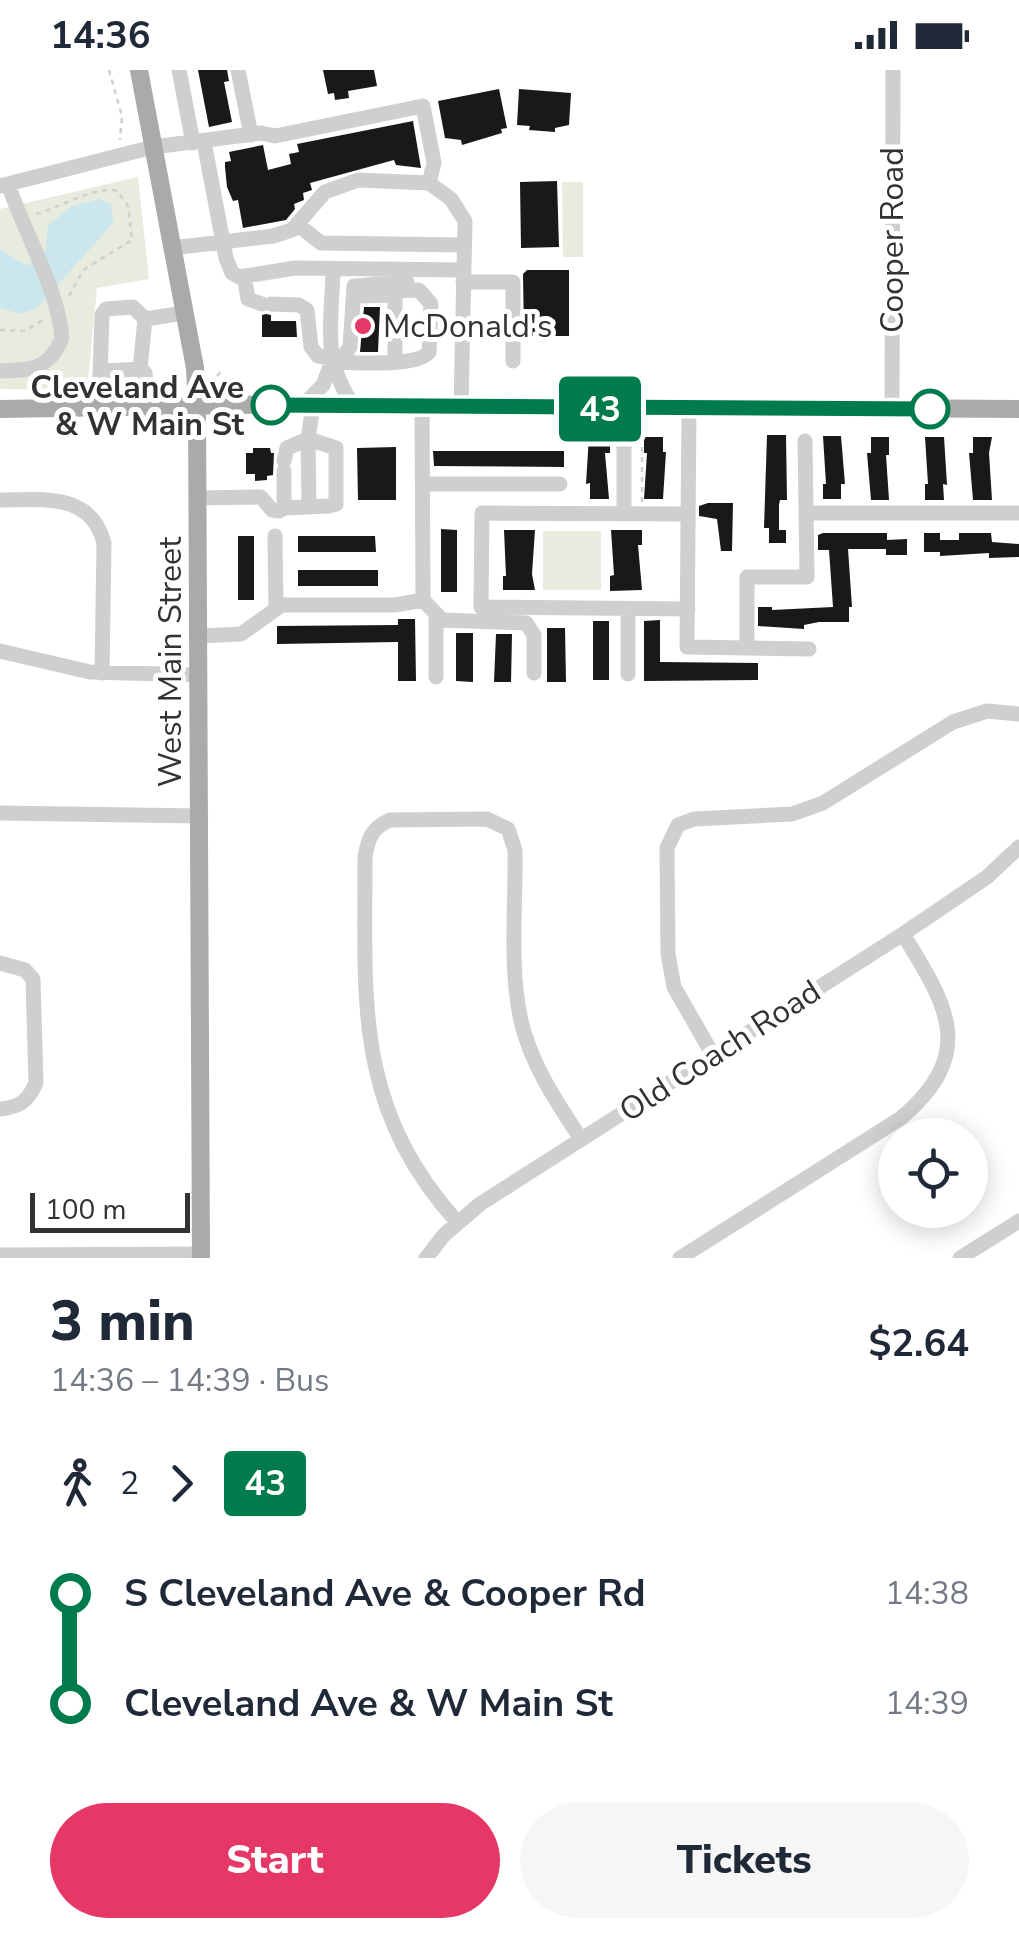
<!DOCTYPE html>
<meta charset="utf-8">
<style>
body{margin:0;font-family:"Nunito Sans",sans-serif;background:#f6f6f7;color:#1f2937;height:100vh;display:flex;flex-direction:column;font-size:38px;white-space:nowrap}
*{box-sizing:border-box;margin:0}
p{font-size:32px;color:#747a83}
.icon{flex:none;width:55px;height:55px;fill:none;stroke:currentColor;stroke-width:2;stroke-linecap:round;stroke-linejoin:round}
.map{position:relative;height:1188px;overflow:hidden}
.panel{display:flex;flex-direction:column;background:#fff;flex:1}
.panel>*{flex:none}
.badge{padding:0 20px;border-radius:8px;font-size:35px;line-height:65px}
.controls{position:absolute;left:878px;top:1048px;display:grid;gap:20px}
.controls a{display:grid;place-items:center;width:110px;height:110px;border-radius:50%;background:#fff;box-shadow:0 5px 25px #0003;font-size:50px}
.scale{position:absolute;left:30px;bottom:25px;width:160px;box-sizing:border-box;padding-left:10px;border:5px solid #323232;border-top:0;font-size:28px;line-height:35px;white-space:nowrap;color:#323232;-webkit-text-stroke:8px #fff;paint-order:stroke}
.map>.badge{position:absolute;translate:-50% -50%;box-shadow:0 0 0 5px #fff}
.legs{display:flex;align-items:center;gap:15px;height:110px;padding:0 50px;font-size:32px}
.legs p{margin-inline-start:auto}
.head{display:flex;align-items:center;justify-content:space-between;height:170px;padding:0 50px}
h1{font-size:55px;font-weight:800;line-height:75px}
.primary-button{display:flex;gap:20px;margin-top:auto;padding:20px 50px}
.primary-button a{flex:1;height:115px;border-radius:60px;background:#e63867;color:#fff;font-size:40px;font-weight:800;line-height:115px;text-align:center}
.primary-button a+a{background:#f6f6f7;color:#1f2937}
ul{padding:0 50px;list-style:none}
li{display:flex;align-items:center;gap:35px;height:110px;font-size:38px}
li i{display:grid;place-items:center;width:15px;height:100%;margin:0 12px;background:currentColor}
li i::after{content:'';width:25px;height:25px;margin:-12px;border:8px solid;border-radius:50%;background:#fff}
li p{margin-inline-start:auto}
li:first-child i{background:linear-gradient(#0000 50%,currentColor 0)}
li:last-child i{background:linear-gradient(currentColor 50%,#0000 0)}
.status{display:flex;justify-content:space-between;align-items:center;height:70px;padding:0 50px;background:#fff;direction:ltr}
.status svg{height:28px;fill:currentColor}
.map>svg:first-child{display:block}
.green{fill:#e8ecde}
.water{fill:#cbe6ec}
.building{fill:#191919}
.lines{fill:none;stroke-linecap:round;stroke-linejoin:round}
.path{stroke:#cfcfcf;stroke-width:2.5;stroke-dasharray:5 5;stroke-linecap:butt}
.minor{stroke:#cfcfcf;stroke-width:15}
.major{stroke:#aaa;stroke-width:18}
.line-1-casing{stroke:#fff;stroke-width:22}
.line-1{stroke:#007b4b;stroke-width:15}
.poi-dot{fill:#e63867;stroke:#fff;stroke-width:4}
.stop-1-dot{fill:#fff;stroke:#007b4b;stroke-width:5}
.labels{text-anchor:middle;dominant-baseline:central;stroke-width:10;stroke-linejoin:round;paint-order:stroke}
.street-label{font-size:32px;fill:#323232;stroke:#fff}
.poi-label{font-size:32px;fill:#323232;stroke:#fff;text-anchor:start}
.stop-label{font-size:32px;font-weight:bold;fill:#323232;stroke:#fff;text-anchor:end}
</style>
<div class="status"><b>14:36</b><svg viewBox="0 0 49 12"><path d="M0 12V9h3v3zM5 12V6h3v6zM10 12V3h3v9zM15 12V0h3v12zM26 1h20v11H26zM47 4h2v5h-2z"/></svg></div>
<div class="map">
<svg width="1019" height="1188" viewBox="0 0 1019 1188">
<rect width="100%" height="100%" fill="#fff"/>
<path class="green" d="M138 107 149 209 97 218 87 321 0 319V139Z
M562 112H583V187H563Z
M543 461H601V520H543Z"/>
<path class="water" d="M99 129 111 134 113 153 37 238 21 244 0 238V179L27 196 46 180 48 155 72 136Z"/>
<path class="building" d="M198 0H227L229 11 224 12 232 52 209 57Z
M323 0H374L377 16 348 21 349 28 335 30 334 23 328 24Z
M499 19 507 58 501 59 502 63 462 75 461 70 445 68 438 31Z
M519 19 571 23 569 55 555 58V62L529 60 530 56 517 55Z
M413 51 421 98 396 95 394 90 310 113 312 120 303 123 304 130 294 134 295 139 286 150 243 158 238 130 233 131 227 117 225 97V92L231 91 229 82 263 75 268 100 291 94 289 84 299 82 297 74Z
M557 111 559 177 521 178 520 112Z
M527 200H569V266H555L556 262H533V266H524L523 204Z
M364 237H380L378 282H360Z
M266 244 271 245V251H296L297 267H262V245Z
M589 365H610V383H605L609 429H590V413L586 414Z
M767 365H786L787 430H780L779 435V460H786V473H769V458H764Z
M823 366H841L845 414H841V429H823V414H826Z
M644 367H663V382H666L663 429H644L647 383H644Z
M871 367H889V385H886L889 430H871L867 383H871Z
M925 367H944L947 415 943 414 944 430H925V414H928Z
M973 367H992L989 383 992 430H973L969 383H973Z
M396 377V430H358L357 378Z
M253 378H270L271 383H274L273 405 267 406V410L255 411V404H246V383H253Z
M433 381H564V397L434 396Z
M708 433H733L732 481H721L717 449 699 446V436Z
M441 459 457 460V522H441Z
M504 460H535L532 504 535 520H503V506H506Z
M611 460H642V475H638L642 520 610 521V506L614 505Z
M823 463H887V470L907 469V485H886V479H848L852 537H849V552H819L804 555V559L758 556V537H772V540L833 537 829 480H818V465Z
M924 463H940V470H959V463H991L992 472 1019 474V487L989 488V483L940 486V482H924Z
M238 466H254V530H238Z
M298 466H375L376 482H298Z
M298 500H378V516H298Z
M398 549H415L416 611H398V572L277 574V556L398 555Z
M660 550V592L758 593V610L644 611V551Z
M593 551H609V610H593Z
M547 558H565L566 612H547Z
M456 563H473V612L456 611Z
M496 564H512L511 612H494Z"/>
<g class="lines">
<path class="path" d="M109 0 122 46 120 70
M36 144C59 138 96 115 117 121L128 136 132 170 83 200 67 230
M0 260 25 261 46 248
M175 305H177
M217 306 221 302
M170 315 171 316
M221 354 222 356
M173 357 174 355
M642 432V365"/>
<path class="minor" d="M179 0 193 73
M238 0 251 65
M204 72 226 188 232 203 239 207 295 198 464 200
M0 116 153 77 261 63 275 66 423 36 434 93 429 113
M297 154 321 173 464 175
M172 178 273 166 292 160 325 122 358 110 429 113 451 129 465 151 461 337
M333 199C332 252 321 289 353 335
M244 206 248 229 262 234
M463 212H513V291
M358 226 395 225
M271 234 299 235 307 240 311 277 318 286 331 288
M331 292C353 292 417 298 429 282L431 234 419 220 395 221V291
M339 292 350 277 354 216 407 212
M140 299 145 249 184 243
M0 301C31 300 49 300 62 268 59 221 24 162 8 114
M100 305 102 245 106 239 133 237 145 249
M304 334 323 315 331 294
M422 336 423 530
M100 337V305L105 301 140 299 145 303 147 337
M689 338 687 577 809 579
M892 339 893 0
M284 391 287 378 308 369 313 335
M423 414H560
M199 428 261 427 272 440 279 441 284 438V401
M0 430C42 430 91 422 104 473L102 603
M284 438 329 436 336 434V378L308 369 309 437
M624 443V370
M806 443H1019
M275 466 276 538
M423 530 442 550 526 553 534 565V603
M628 539V604
M688 539 481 537 482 443 688 444
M200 566 241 564 282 535H395L423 530
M747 578V507H807L805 371
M0 581 90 602 200 605
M436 607V545
M0 743 201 746
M0 893 25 900 33 909 36 1013C28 1031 20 1037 0 1039
M713 985 674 917 668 884 667 778 678 755 694 749 792 744 823 733 953 652 987 641 1019 644
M458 1153C354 1038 365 932 365 787 368 768 372 758 390 750L487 749 508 759 515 780C516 835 509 897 521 951 531 994 557 1033 581 1069
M0 1185 201 1184
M426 1188 444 1165 480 1134 903 864 987 807 1019 777
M680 1188 901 1048C977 983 948 937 903 864
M960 1188 1019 1151"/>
<path class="major" d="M139 0 195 298 197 336 201 1188
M0 339 304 334 1019 339"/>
</g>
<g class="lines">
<defs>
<path id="line-1" d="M271 335 930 339"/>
</defs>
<use href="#line-1" class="line-1-casing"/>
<use href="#line-1" class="line-1"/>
</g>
<circle class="poi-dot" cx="363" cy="256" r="10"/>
<g class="stop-1-dot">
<circle cx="271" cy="335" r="18"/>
<circle cx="930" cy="339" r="18"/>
</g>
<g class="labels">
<g class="street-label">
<text transform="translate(892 170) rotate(-90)">Cooper Road</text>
<text transform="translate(170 592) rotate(-90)">West Main Street</text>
<text transform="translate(720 981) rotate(-33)">Old Coach Road</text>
</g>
<g class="poi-label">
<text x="383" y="256">McDonald's</text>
</g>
<g class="stop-label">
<text x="244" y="317">Cleveland Ave<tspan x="244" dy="37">&amp; W Main St</tspan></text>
</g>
</g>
</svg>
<div class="controls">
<a><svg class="icon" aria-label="locate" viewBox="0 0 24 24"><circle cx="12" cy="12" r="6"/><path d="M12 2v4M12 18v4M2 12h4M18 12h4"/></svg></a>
</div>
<div class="scale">100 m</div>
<b class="badge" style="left:600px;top:339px;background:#007b4b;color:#fff">43</b>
</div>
<section class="panel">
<div class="head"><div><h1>3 min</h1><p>14:36 – 14:39 · Bus</p></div><b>$2.64</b></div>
<div class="legs"><svg class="icon" aria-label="walk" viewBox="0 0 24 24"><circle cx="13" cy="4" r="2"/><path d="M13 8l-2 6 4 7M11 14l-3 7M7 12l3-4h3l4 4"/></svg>2<svg class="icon" aria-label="forward" viewBox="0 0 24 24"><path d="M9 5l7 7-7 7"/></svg><b class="badge" style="background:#007b4b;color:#fff">43</b></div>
<ul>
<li><i style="color:#007b4b"></i><b>S Cleveland Ave &amp; Cooper Rd</b><p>14:38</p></li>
<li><i style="color:#007b4b"></i><b>Cleveland Ave &amp; W Main St</b><p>14:39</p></li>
</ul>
<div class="primary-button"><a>Start</a><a>Tickets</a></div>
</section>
